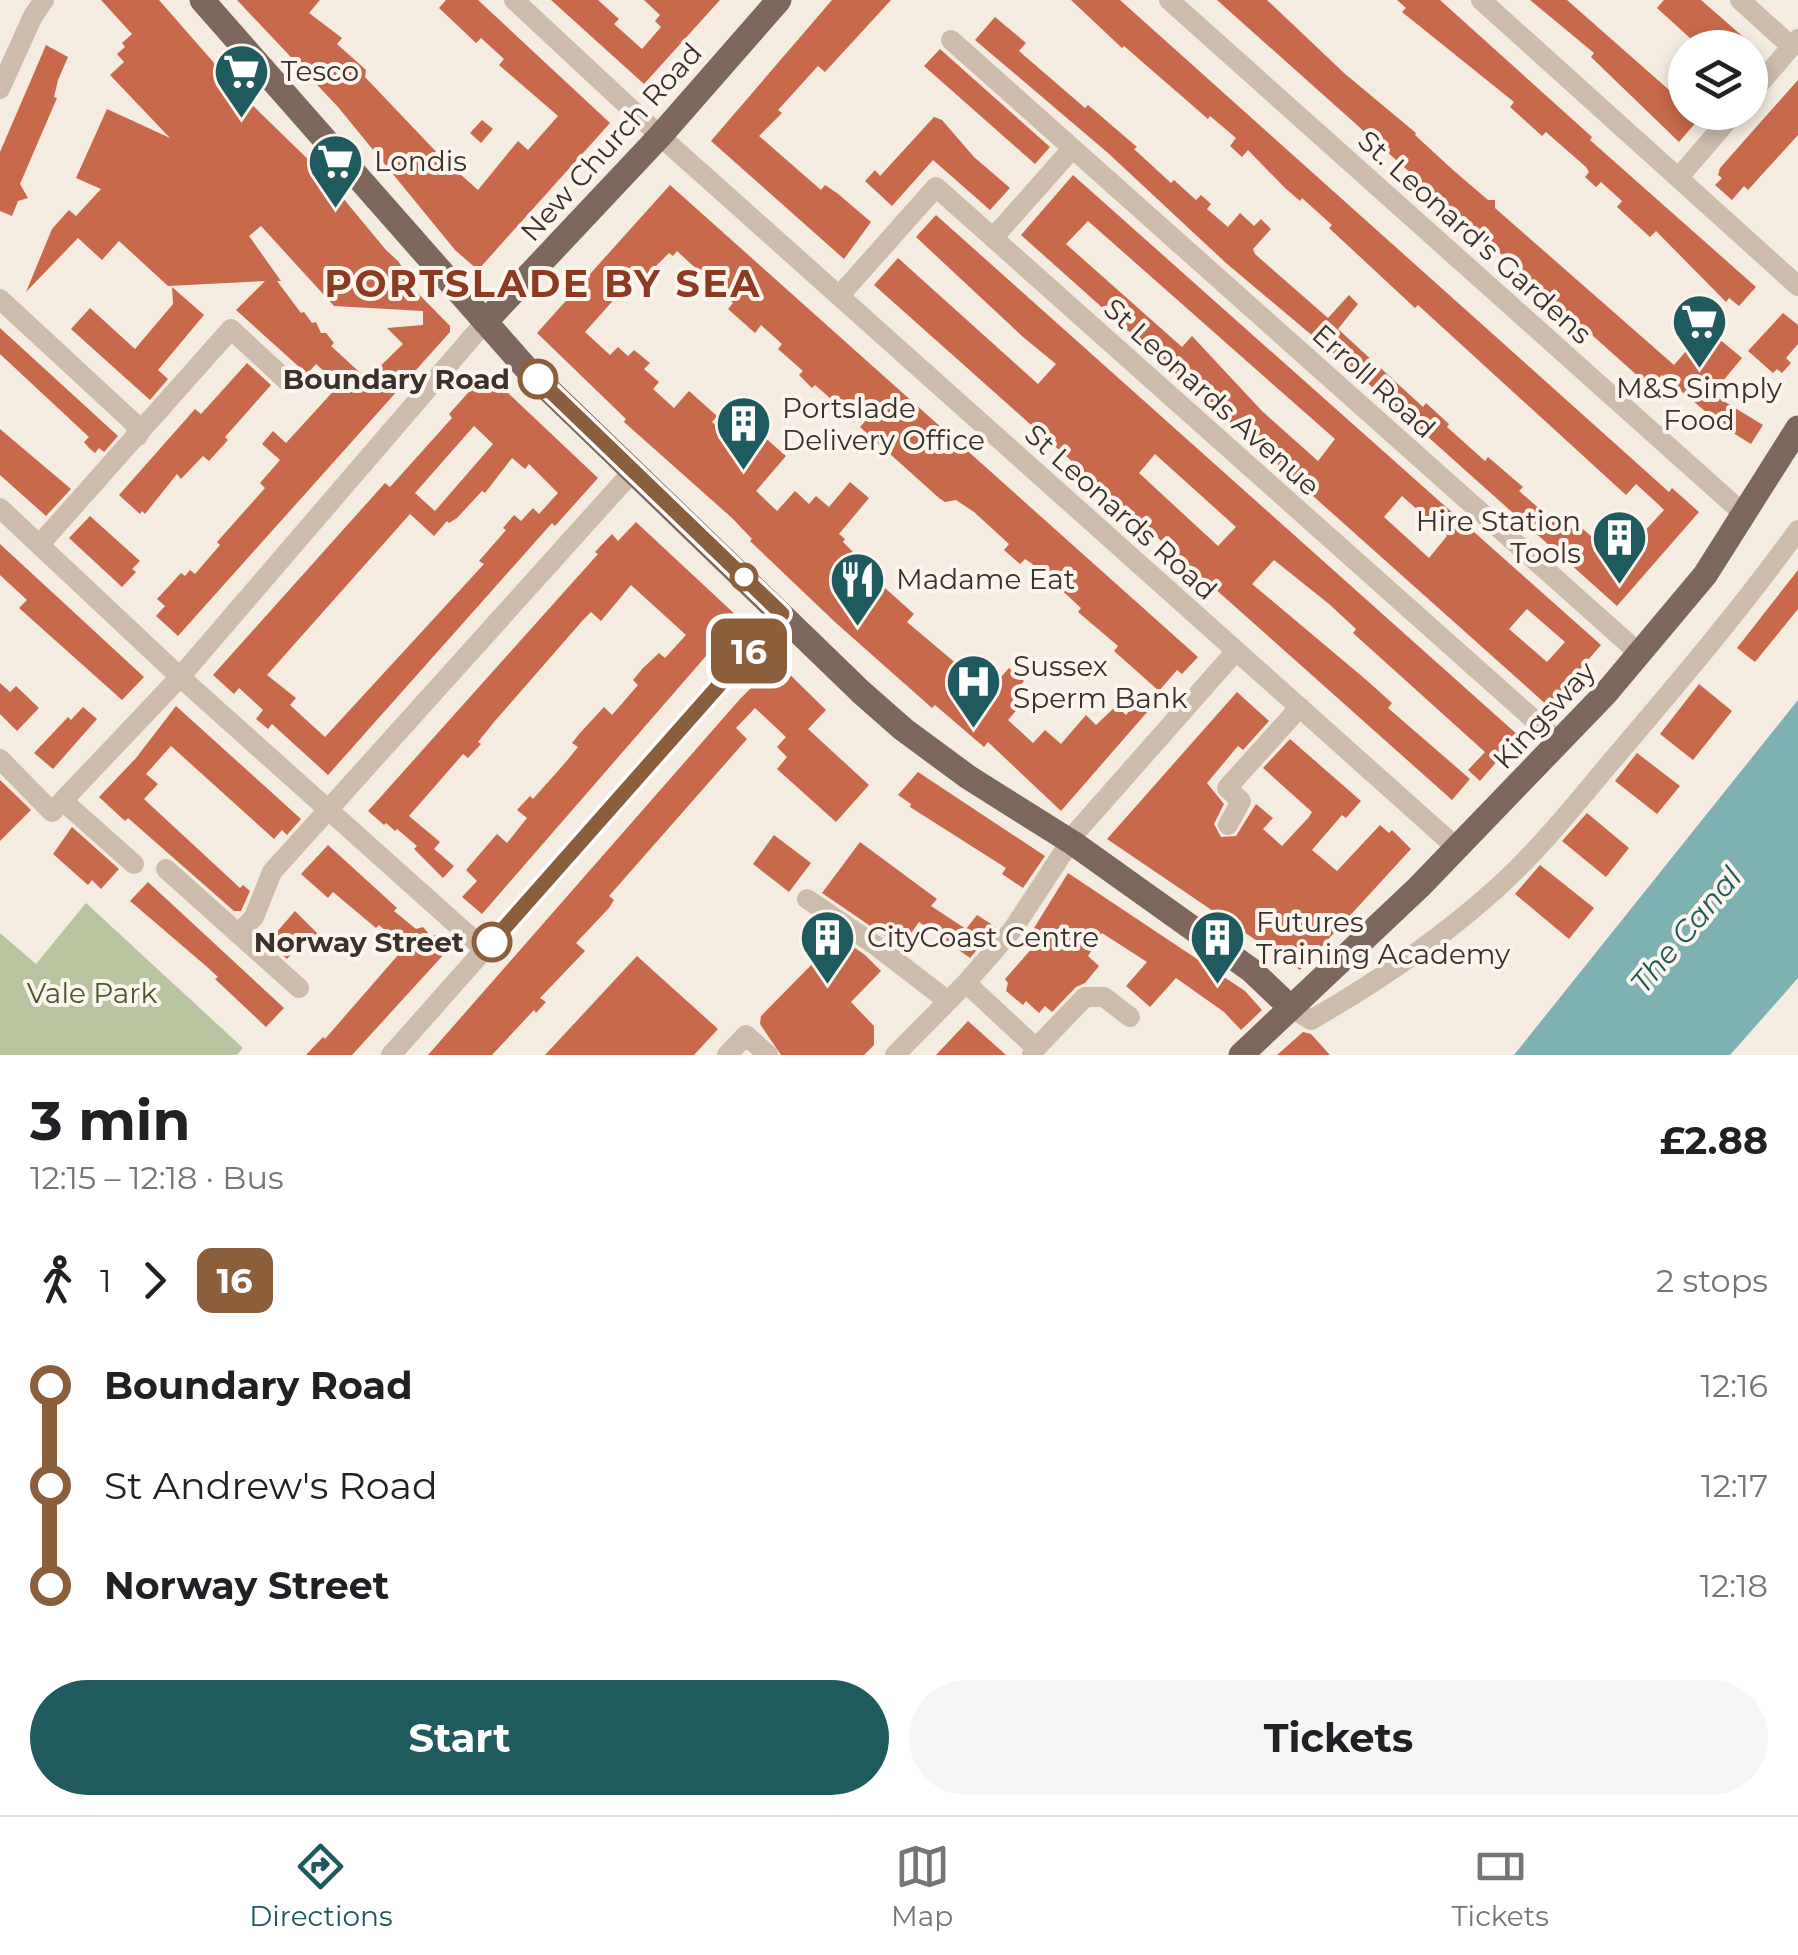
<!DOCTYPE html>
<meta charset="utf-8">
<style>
body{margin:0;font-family:Montserrat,sans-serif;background:#f6f6f6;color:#202124;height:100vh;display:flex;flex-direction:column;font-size:38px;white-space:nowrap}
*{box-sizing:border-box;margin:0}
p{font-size:32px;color:#757577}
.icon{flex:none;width:55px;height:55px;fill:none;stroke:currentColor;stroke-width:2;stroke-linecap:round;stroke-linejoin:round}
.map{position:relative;height:1055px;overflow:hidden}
.details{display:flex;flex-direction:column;background:#fff;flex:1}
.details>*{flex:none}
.badge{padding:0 20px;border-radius:15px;font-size:35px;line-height:65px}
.controls{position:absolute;left:1668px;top:30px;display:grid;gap:20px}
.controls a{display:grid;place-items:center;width:100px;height:100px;border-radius:50%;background:#fff;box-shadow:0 5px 15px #0003;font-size:50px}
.map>.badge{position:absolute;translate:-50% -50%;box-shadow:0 0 0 5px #fff}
.legs{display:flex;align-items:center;gap:15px;height:110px;padding:0 30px;font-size:32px}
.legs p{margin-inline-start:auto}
.overview{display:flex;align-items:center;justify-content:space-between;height:170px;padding:0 30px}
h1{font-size:55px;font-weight:700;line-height:75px}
.button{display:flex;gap:20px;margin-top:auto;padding:20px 30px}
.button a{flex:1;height:115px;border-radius:60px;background:#1f5a5e;color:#fff;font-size:40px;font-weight:700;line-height:115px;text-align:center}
.button a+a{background:#f6f6f6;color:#202124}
ul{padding:0 30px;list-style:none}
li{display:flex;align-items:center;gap:35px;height:100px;font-size:38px}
li i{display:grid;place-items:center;width:15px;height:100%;margin:0 12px;background:currentColor}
li i::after{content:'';width:25px;height:25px;margin:-12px;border:8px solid;border-radius:50%;background:#fff}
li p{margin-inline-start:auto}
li:first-child i{background:linear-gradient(#0000 50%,currentColor 0)}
li:last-child i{background:linear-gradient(currentColor 50%,#0000 0)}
.dock{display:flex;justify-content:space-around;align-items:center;height:140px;border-top:2px solid #e0e0e0;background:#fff;font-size:28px;color:#757577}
.dock a{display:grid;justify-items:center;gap:5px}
.dock .active{color:#1f5a5e}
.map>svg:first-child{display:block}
.green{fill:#b8c4a0}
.water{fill:#7fb0b2}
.building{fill:#c8694b;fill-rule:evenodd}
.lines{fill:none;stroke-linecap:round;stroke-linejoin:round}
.minor{stroke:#cdbbac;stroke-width:20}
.major{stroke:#7d675c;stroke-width:25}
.line-1-casing{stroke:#fff;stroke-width:22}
.line-1{stroke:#8b5e3c;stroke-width:15}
.stop-1-dot{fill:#fff;stroke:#8b5e3c;stroke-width:5}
.labels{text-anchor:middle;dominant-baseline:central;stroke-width:8;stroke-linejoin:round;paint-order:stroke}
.poi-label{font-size:28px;fill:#3b302b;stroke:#fbf5ee;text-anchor:start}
.street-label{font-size:28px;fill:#3b302b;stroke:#fbf5ee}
.stop-label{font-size:28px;font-weight:bold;fill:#3b302b;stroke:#fbf5ee;text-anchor:end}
.park-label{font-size:28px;fill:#4a5a2e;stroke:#fbf5ee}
.water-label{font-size:30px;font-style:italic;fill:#1f5a5e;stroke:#fbf5ee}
.district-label{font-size:38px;font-weight:bold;letter-spacing:2.5px;fill:#8c3b22;stroke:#fbf5ee}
</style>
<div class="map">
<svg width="1798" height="1055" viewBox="0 0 1798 1055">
<rect width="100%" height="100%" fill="#f4ebe1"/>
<path class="green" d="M86 903 243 1048 237 1055H0V933L36 964Z"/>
<path class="water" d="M1798 700V978L1730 1055H1514Z"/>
<path class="building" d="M101 0H159L243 96 323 174 386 250 398 261 407 275 403 278 450 326V332L178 636 156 616 165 606 157 599 181 573 185 576 190 570 195 574 220 545 217 542 265 488 260 483 280 460 262 444 273 431 286 443 339 385 316 364 307 374 236 310 265 281 168 286 119 241 102 260 78 238 26 292 52 229 69 210 76 216 101 189 76 178 107 109 170 138 110 75 124 62 117 54 125 47 122 43 132 34ZM261 226 334 306 423 311V325L387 328 403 344 367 379 331 346 334 343 326 333H321L316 322 312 323 304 312 301 313 277 281H281L249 236Z
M237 0H320L309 13 342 38 337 44 366 70 365 77 443 159 478 190 518 141 528 150 558 116 499 65 504 59 481 38 476 43 439 8 446 0H478L610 123 478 270 455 250 338 107Z
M551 0H598L619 19 614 24 642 49 661 27 655 21 660 15 644 0H720L644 84Z
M832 0H891L825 72 818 66 778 110 782 113 759 136 821 190 825 185 837 193 871 222 844 259 711 141Z
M1071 0H1120L1669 492 1672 488 1699 512 1617 606 1352 369 1226 263 1108 153 975 40 995 17 1026 43 1019 51 1085 108 1088 105 1137 147 1134 149 1171 183 1174 180 1196 200 1201 195 1211 204 1207 209 1228 227 1240 213 1254 226 1261 219 1271 229 1253 249 1255 254 1328 318 1349 295 1358 304 1338 329 1423 407 1426 403 1449 424 1447 427 1485 461 1488 457 1523 487 1519 491 1550 518 1554 513 1578 534 1583 529 1618 560 1664 510 1658 504 1636 484 1626 495 1418 305 1415 308 1329 228 1332 225 1302 198 1300 201 1285 188 1248 150 1242 157 1230 146 1236 138 1210 116 1208 119 1124 46 1122 48Z
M1217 0H1267L1344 73 1416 133 1415 135 1453 170 1488 200H1495V208L1674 365 1706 328 1742 358 1712 394 1763 425 1751 444 1704 415 1706 412 1662 375 1649 386Z
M1397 0H1440L1592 137 1590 140 1756 287 1739 306 1729 298 1726 302 1656 231 1650 237 1617 207 1622 201 1601 182 1596 187 1585 177 1589 172 1586 167 1546 132 1542 136 1510 107 1514 102 1402 12 1406 8Z
M1530 0H1567L1685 104V112H1705L1679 142 1591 57 1594 53Z
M1664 0H1701L1756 48H1701L1657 8Z
M46 45 68 57 58 80 54 97 57 98 20 184 28 198 18 201 12 216 0 211V152Z
M940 49 1050 147 1035 164 924 66Z
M1798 80V135L1748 190 1744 186 1732 200 1715 185 1722 178 1718 175 1720 168Z
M934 117 942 120 974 157 1010 188 990 210 933 160 892 206 865 181 875 170 880 176Z
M482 120 493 129 481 143 470 133Z
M1073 175 1601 645 1548 706 1021 235ZM1088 221 1335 439 1318 461 1262 411 1192 336 1182 347 1066 244ZM1402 496 1447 536 1429 558 1384 517ZM1527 609 1565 642 1547 662 1509 629Z
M670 185 1198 657 1182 674 1177 670 1159 691 1114 651 1118 646 1078 612 1081 608 1055 584 1031 563 1025 559 1020 564 1004 550 1009 544 974 512 956 500 945 502 939 498 860 427 866 420 844 401 839 406 815 385 812 388 799 375 803 371 778 349 782 344 761 325 755 333 728 309 733 303 677 251 673 256 669 253 641 281 635 276 585 332 610 355 618 347 628 356 634 350 650 363 644 369 659 382 653 389 674 408 689 391 717 416 712 422 738 446 754 428 786 456 756 491 777 511 795 491 809 504 816 496 829 507 850 482 869 498 839 534 845 539 843 542 869 568 866 571 914 614 907 622 958 665 953 670 984 696 1009 668 1024 681 1015 691 1025 700 1008 720 1033 743 1045 730 1061 744 1086 715 1096 725 1116 706 1126 715 1145 694 1155 703 1061 811 988 742 984 747 935 705 932 708 836 623 750 541 752 539 732 518 624 422 626 419 537 333Z
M936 215 1519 736 1480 781 1468 770 1485 752 1353 633 1356 629 1329 604 1274 560 1252 584 1364 678 1392 703 1388 708 1470 779 1452 800 874 285 898 258 1038 384 1056 364 1023 337 916 237ZM1155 454 1236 527 1218 546 1139 473Z
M172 287 204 315 158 370 168 379 150 400 71 329 90 308 135 349 173 304Z
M1783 313 1798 325V344L1786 358 1791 363 1782 373 1777 369 1773 373 1748 351Z
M0 328 118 436 104 452 99 448 95 453 89 448 84 442 89 437 0 354Z
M247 363 271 385 225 437 228 440 209 461 203 456 181 479 177 474 145 514 142 511 140 514 119 495 195 409 201 414Z
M483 376H490L598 478 555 526 552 523 328 775 272 724 268 729 256 719 263 710 239 688 234 694 213 675 385 483 390 487 452 418 449 414ZM474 426 493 444 435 511 415 493ZM512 458 525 469 529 464 558 493 539 514 533 508 521 521 514 515 503 528 506 530 479 561 484 564 325 737 290 705 296 698 267 675 410 514 434 536 447 521 449 523 457 518 482 491 485 493Z
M0 429 71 489 46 516 0 475Z
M90 516 140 561 132 569 136 572 122 587 69 538Z
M636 522 739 618 482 914 462 897 477 881 466 870 497 834 507 843 527 818 517 810 530 796 533 799 565 763 578 747 572 743 580 733 604 707 612 715 638 685 633 680 643 668 659 653 665 658 686 635 631 585 601 621 591 612 583 620 494 722 478 742 481 744 468 758 463 754 409 816 440 842 434 849 454 866 443 878 414 849 417 846 397 829 395 831 386 823 384 825 368 811 598 554 595 552 612 534 618 541Z
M0 544 144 677 122 700 19 608 27 600 0 575Z
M1798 570V609L1755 662 1737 648Z
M777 662 826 710 808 729 869 785 836 822 777 769 787 757 777 747 786 737 755 708 736 728 747 739 609 896 614 900 609 908 576 943 585 951 540 998 546 1002 536 1013 534 1010 492 1055H428L740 699Z
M0 683 10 692 16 686 39 708 17 731 0 714Z
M1699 684 1732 711 1693 760 1660 734Z
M1237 692 1269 721 1243 750 1238 746 1207 783 1224 804 1214 824 1221 837 1236 836 1256 804 1273 818 1263 829 1282 846 1309 817 1312 812 1263 768 1290 739 1361 801 1346 818 1342 815 1312 850 1337 871 1380 825 1389 833 1392 830 1411 849 1300 970 1107 839Z
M176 706 301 819 287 835 282 830 274 839 171 746 146 774 158 784 144 799 240 888 243 885 250 891 241 911H234L128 818 125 821 99 797 136 758Z
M83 707 97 719 53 769 34 753 68 717 71 720Z
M1637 753 1680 786 1657 814 1615 781Z
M918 772 1045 856 1023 888 1002 874 1006 868 910 807 911 804 898 795Z
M0 780 31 810 0 841Z
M1587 813 1629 848 1606 877 1562 841Z
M72 827 119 869 101 889 92 880 88 885 53 854Z
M774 835 811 863 789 892 753 864Z
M860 842 937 899 931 906 966 929 977 915 996 927 970 958 919 922 901 947 822 893Z
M328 845 397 908 394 911 416 929 423 927 431 936 438 935 437 943 446 952 352 1055H306L323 1037 325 1039 405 947 379 925 376 928 333 892 328 898 301 874Z
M1540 865 1594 908 1569 939 1515 894Z
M1068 873 1245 991 1262 1010 1241 1030 1224 1012 1176 978 1150 1007 1126 986 1147 962 1102 933 1088 956 1099 966 1085 983 1076 987 1052 1012 1045 1006 1039 1013 1026 1001 1023 1005 1006 991 1008 983 1005 979 1034 946 1026 941Z
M148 882 284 1008 266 1027 215 979 218 977 206 966 130 901Z
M295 911 319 935 310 945 304 941 287 959 268 942Z
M837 938 852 950 855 948 865 955 881 971 851 1002 874 1026V1045L864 1055H781L760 1024 761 1016 822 954 812 942Z
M637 956 718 1029 694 1055H545Z
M968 1021 1006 1055H936Z
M1303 1032 1311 1034 1330 1055H1277Z"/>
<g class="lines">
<path class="minor" d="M514 0 660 136 1457 848
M1169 0 1745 515
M1481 0 1798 286
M1740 0 1792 47
M951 40 1640 654
M0 89 33 16 44 0
M1750 95 1798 39
M1679 177 1735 112
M993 238 1071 150
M840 295 936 187 1560 743
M0 299 135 424 138 436
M0 508 180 677 485 950
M40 544 231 329 289 383
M0 759 52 812 180 677 485 322
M63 801 134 864
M1228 825 1241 801 1227 788 1300 707
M166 869 299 988
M807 899 875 945 948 1001
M238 934 254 917 272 872 634 470
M966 983 1036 1048 1032 1055
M1290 1007 1311 1020C1377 982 1441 939 1498 887 1541 848 1578 801 1616 756 1679 682 1741 609 1798 530
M1036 1048 1085 997H1104L1130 1017
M391 1055 782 614
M727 1055 746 1035 768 1055
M895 1055 966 983 1013 929 1078 830 1236 651"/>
<path class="major" d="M202 0 526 368 861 692 903 729 968 777 1073 843 1251 970 1290 1007
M485 322 660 136 779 0
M1241 1055 1419 887 1606 693 1705 575 1798 428"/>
</g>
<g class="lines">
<defs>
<path id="line-1" d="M492 942 782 614 538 379"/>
</defs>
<use href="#line-1" class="line-1-casing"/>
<use href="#line-1" class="line-1"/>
</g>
<defs>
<symbol id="supermarket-pin" viewBox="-11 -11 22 30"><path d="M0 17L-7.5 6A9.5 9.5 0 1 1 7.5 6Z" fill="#1f5a5e" stroke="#fbf5ee"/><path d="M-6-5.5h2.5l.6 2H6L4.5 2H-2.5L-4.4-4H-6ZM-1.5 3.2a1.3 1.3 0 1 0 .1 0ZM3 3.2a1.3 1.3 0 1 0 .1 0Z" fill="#fff"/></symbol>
<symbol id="building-pin" viewBox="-11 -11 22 30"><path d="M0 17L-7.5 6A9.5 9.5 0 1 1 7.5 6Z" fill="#1f5a5e" stroke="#fbf5ee"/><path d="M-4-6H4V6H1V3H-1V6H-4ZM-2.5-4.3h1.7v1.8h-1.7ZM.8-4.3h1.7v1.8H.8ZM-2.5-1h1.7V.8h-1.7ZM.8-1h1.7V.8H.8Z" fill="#fff"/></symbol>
<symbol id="restaurant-pin" viewBox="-11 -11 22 30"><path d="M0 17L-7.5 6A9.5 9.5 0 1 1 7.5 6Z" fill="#1f5a5e" stroke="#fbf5ee"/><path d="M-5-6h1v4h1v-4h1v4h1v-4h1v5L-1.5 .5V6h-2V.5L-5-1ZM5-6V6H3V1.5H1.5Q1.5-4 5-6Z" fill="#fff"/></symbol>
<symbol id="hospital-pin" viewBox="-11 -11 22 30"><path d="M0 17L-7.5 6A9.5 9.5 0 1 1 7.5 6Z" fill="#1f5a5e" stroke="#fbf5ee"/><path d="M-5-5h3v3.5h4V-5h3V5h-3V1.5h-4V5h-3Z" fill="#fff"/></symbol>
</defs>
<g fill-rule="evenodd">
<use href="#supermarket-pin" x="210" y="40" width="63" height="86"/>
<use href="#supermarket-pin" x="304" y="130" width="63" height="86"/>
<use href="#supermarket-pin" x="1668" y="290" width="63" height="86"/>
<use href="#building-pin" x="712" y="392" width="63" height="86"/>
<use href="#building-pin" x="1588" y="506" width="63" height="86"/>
<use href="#restaurant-pin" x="826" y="548" width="63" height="86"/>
<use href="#hospital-pin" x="942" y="650" width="63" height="86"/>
<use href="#building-pin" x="796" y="906" width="63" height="86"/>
<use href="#building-pin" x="1186" y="906" width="63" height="86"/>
</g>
<g class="stop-1-dot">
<circle cx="538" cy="379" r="18"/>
<circle cx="744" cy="577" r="12"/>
<circle cx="492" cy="942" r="18"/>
</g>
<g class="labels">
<g class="poi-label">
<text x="281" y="71">Tesco</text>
<text x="374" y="161">Londis</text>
<text x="1699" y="388" text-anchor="middle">M&amp;S Simply<tspan x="1699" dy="32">Food</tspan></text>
<text x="782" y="408">Portslade<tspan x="782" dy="32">Delivery Office</tspan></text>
<text x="1581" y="521" text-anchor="end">Hire Station<tspan x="1581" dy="32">Tools</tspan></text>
<text x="896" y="579">Madame Eat</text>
<text x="1013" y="666">Sussex<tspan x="1013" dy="32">Sperm Bank</tspan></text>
<text x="1256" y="922">Futures<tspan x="1256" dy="32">Training Academy</tspan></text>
<text x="867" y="937">CityCoast Centre</text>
</g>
<g class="street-label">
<text transform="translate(611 142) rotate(-48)">New Church Road</text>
<text transform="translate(1475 237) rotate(42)">St. Leonard's Gardens</text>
<text transform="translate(1374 381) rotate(42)">Erroll Road</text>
<text transform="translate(1212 397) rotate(42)">St Leonards Avenue</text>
<text transform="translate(1121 512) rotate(42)">St Leonards Road</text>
<text transform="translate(1544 715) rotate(-47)">Kingsway</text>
</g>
<g class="stop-label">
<text x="510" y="379">Boundary Road</text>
<text x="464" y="942">Norway Street</text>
</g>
<g class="park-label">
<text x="92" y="993">Vale Park</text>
</g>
<g class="water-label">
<text transform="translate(1686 930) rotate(-50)">The Canal</text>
</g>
<g class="district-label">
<text x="543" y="283">PORTSLADE BY SEA</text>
</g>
</g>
</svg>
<div class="controls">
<a><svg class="icon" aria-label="layers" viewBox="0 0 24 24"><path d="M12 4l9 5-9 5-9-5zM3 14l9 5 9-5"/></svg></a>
</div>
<b class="badge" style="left:749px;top:651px;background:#8b5e3c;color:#fff">16</b>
</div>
<section class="details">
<div class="overview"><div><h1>3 min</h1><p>12:15 – 12:18 · Bus</p></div><b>£2.88</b></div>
<div class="legs"><svg class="icon" aria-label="walk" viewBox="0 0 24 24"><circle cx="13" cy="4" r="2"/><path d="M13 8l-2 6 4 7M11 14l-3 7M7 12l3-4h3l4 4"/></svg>1<svg class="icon" aria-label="forward" viewBox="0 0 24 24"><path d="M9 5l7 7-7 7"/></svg><b class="badge" style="background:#8b5e3c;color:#fff">16</b><p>2 stops</p></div>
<ul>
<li><i style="color:#8b5e3c"></i><b>Boundary Road</b><p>12:16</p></li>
<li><i style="color:#8b5e3c"></i><span>St Andrew's Road</span><p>12:17</p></li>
<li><i style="color:#8b5e3c"></i><b>Norway Street</b><p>12:18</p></li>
</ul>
<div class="button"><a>Start</a><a>Tickets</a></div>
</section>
<nav class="dock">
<a class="active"><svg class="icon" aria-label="directions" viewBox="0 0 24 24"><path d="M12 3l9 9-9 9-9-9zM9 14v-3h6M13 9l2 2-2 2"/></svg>Directions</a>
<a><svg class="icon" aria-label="map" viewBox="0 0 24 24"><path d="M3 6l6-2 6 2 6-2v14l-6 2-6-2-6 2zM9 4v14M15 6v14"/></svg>Map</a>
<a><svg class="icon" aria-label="tickets" viewBox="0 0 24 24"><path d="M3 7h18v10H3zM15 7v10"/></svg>Tickets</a>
</nav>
